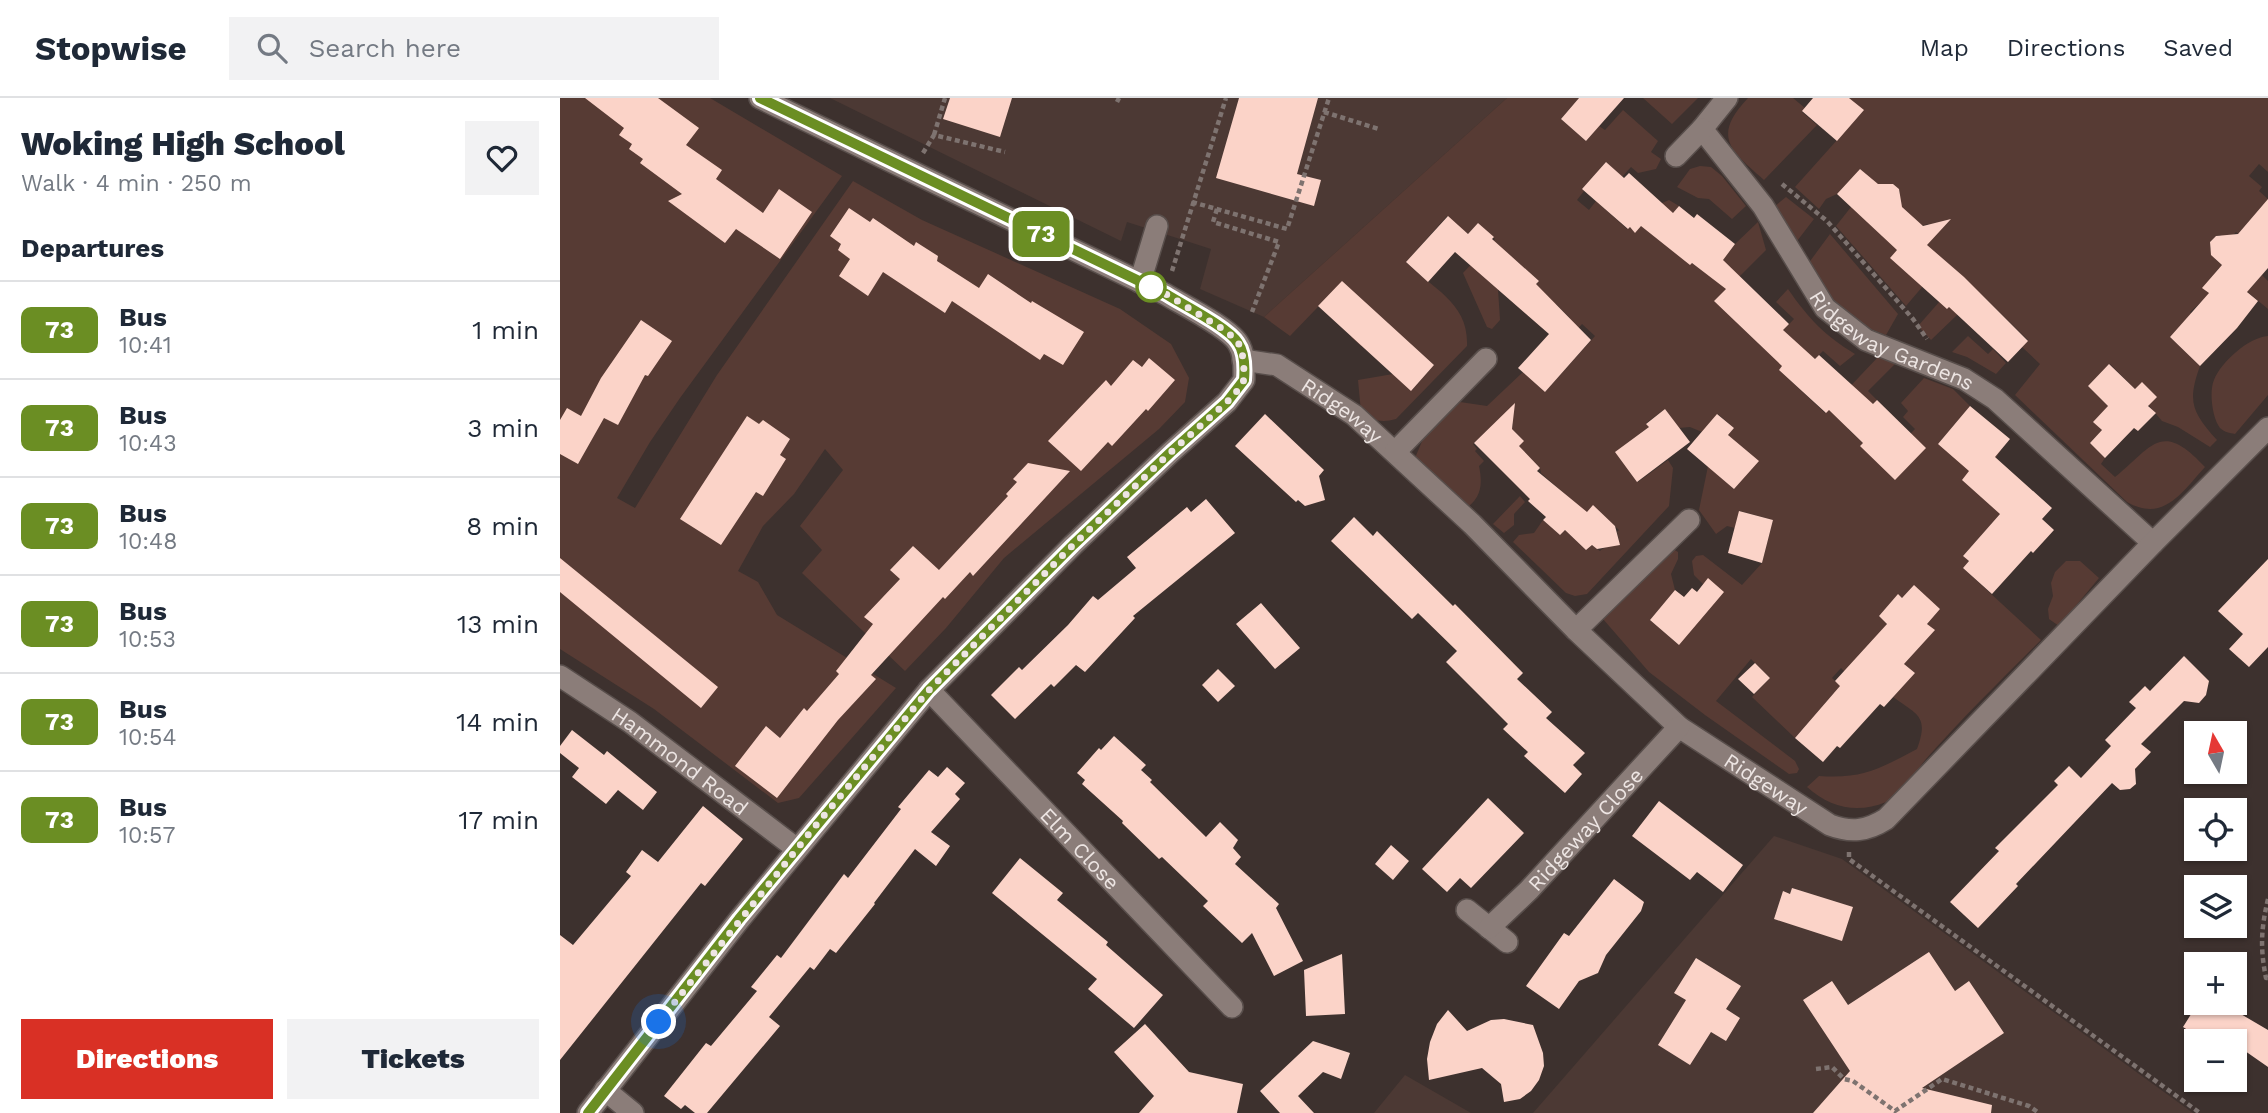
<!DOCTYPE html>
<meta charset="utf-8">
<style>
body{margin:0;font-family:"Work Sans",sans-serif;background:#f2f2f3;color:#1f2937;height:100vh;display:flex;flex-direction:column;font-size:26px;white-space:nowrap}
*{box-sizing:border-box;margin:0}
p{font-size:23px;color:#747a83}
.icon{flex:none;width:38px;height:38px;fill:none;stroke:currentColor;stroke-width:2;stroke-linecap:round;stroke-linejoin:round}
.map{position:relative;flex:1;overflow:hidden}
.side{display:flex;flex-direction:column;background:#fff;width:560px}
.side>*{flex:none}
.badge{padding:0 14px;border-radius:10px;font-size:24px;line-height:46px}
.needle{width:46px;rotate:351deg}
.buttons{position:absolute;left:1624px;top:623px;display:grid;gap:14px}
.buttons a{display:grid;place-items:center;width:63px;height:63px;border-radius:0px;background:#fff;box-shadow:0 2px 5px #0004;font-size:35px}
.you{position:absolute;width:35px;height:35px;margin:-18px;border:5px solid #fff;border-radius:50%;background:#1a73e8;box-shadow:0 0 0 10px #1a73e833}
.map>.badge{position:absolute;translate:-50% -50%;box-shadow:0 0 0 4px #fff}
h2{padding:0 21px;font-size:26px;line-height:63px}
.round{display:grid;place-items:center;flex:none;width:74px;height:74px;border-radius:0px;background:#f2f2f3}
.head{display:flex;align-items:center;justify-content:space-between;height:119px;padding:0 21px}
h1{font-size:33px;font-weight:800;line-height:52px}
.button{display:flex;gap:14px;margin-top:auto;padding:14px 21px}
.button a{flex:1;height:80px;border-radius:0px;background:#d93025;color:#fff;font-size:28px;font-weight:800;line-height:80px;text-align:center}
.button a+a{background:#f2f2f3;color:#1f2937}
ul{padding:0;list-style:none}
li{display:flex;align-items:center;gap:21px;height:98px;padding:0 21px;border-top:2px solid #e0e1e3}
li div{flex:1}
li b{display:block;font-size:26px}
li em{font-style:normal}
li .badge{min-width:77px;font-weight:700;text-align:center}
header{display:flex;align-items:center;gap:42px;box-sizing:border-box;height:98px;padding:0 35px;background:#fff;border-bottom:2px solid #e0e1e3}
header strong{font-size:33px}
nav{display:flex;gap:38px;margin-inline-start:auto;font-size:24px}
.search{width:490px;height:63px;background:#f2f2f3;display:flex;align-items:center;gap:18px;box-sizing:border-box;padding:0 24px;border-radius:0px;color:#747a83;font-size:26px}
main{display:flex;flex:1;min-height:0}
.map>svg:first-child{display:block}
.built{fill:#4c3934}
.green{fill:#573b34}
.building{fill:#fbd3c8}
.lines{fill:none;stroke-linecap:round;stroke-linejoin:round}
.minor-casing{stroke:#584e4b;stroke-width:24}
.path{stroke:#7e7370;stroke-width:4.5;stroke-dasharray:5 3.5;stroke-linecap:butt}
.minor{stroke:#8b7d79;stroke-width:21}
.line-casing{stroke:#fff;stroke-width:16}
.line{stroke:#6b8e23;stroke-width:10}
.walk{stroke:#ede5e3;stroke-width:7;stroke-dasharray:0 12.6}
.stop-dot{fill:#fff;stroke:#6b8e23;stroke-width:3.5}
.labels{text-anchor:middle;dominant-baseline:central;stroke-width:7;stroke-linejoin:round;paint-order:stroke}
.street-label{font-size:21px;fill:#ede5e3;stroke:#332724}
</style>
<header>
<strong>Stopwise</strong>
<div class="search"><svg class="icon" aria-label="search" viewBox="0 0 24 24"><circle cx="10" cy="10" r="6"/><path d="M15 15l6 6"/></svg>Search here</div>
<nav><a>Map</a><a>Directions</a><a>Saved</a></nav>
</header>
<main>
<section class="side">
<div class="head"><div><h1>Woking High School</h1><p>Walk · 4 min · 250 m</p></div><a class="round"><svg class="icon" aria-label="heart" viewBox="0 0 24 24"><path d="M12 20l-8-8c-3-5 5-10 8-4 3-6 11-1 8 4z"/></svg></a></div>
<h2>Departures</h2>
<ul>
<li><span class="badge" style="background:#6b8e23;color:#fff">73</span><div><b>Bus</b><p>10:41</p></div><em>1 min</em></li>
<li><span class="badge" style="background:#6b8e23;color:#fff">73</span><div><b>Bus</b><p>10:43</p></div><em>3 min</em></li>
<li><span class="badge" style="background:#6b8e23;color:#fff">73</span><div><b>Bus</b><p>10:48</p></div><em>8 min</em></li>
<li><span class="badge" style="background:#6b8e23;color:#fff">73</span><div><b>Bus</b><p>10:53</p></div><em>13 min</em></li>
<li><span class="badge" style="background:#6b8e23;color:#fff">73</span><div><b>Bus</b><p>10:54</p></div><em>14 min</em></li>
<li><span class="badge" style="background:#6b8e23;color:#fff">73</span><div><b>Bus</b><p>10:57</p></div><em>17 min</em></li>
</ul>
<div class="button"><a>Directions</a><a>Tickets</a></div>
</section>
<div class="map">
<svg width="1708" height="1015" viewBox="0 0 1708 1015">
<rect width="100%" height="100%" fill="#3d312e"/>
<path class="built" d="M270 0H947L704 219 640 191 651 151 567 124 561 143Z
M1214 738 1282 761 1633 1015H973Z
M845 977 911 1015H814Z"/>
<path class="green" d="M0 0H150L282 78 120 300 90 344 57 400 75 410 157 277 293 83 362 122 560 211 611 246 629 280 625 304 599 331 444 460 386 530 345 573 242 475 262 452 240 428 283 372 265 351 234 396 203 428 178 473 198 484 217 517 336 590 239 700 218 705 94 611 0 551Z
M947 0H1019L1001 21 1026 43 1039 28 1045 32 1063 12 1098 43 1091 54 1101 61 1096 71 1078 75 1071 69 1062 79 1046 64 1022 91 1024 93 1017 102 1029 112 1036 103 1067 131 1070 129 1075 134 1102 105 1109 102 1119 108 1095 139 1150 178 1175 146 1198 124 1206 152 1155 203 1205 251 1234 221 1216 204 1228 191C1248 220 1265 238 1295 256L1280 268 1263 253 1255 261 1240 249 1219 272 1265 315 1318 259 1336 265 1308 293 1317 302 1288 331 1303 345 1348 338 1355 331 1343 319 1348 313 1341 305 1364 280 1393 291 1410 308 1378 346 1433 345 1441 352 1436 360 1440 416 1403 458 1409 463 1403 470 1481 542C1442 581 1402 620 1366 661 1354 675 1344 696 1326 704 1298 716 1270 710 1247 689L1259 678C1303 681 1319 671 1357 651 1369 618 1358 617 1333 599L1355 575 1344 566 1374 532 1367 526 1380 511 1354 488 1342 500 1338 497 1319 518 1327 526 1287 576 1281 570 1272 580 1307 613 1302 618 1274 595 1235 640 1192 599 1210 580 1191 561 1156 603 1235 663 1239 671 1237 675 1229 676 1145 617 1089 574 1043 521 1110 449 1118 454V461L1111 476 1115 492 1090 522 1119 547 1143 486 1134 477 1132 463 1136 458 1143 457 1182 487 1202 465 1213 422 1180 413 1175 430 1167 428 1156 436 1139 412 1148 368 1174 391 1198 363 1168 337 1174 330 1158 316 1142 334 1130 329 1119 330 1105 311 1086 325 1089 329 1056 354 1078 384 1108 362 1113 370 1109 408 1027 496 1015 498 1006 495 953 444 959 437 974 435 983 422 1000 437 1005 432 1026 452 1032 447 1040 453C1045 448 1053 448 1059 442L1057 434 1059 432 1033 408 1024 418 1006 397 981 375 980 370 959 348 963 342 952 331 953 326 948 321 940 320 913 346 917 351 915 353 924 363 919 368C923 388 921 400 904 412L855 360 863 341 900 304 927 308 963 274 985 294 1035 238 1022 226 1011 238 1001 229 1010 220 997 207 971 192 979 183 945 153 923 178 938 191 940 222 932 231 927 229 903 175 935 141 918 125 908 136 887 118 846 164C872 191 909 204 907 248L836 321C822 325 813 323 801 314L798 282 833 276 852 292 874 267 824 222 801 248 791 239 814 214 782 184 730 238 704 219Z
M1083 0H1138L1112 26Z
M1188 0H1233L1245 10 1242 14 1257 27 1204 82C1171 53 1151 39 1188 0Z
M1289 0H1708V74L1699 66 1689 78 1702 89 1699 93 1708 101V111L1703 107 1678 136 1676 134 1668 143 1660 137 1656 138 1650 144V151L1658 157 1655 161 1690 191 1702 177 1708 183V211L1659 170 1643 190 1650 196 1630 214 1639 224 1610 239 1640 268C1627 304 1632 314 1657 342L1650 349 1618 329 1602 323 1575 291 1550 266 1528 288 1548 308 1534 324 1542 332 1530 345 1545 360 1541 366 1555 379C1592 349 1601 321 1645 369 1622 394 1604 425 1567 404L1455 297 1480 266 1462 249 1468 242 1420 195 1371 242 1358 228 1380 203 1367 147 1374 131 1368 126 1361 128 1363 188 1346 208 1276 128 1291 109 1334 102 1340 96 1339 91 1333 86H1329L1323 92 1300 71 1277 96 1266 101 1259 111 1235 89 1303 13Z
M1140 68 1151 69 1162 78 1186 108 1172 121 1149 101 1138 100 1117 89 1130 71Z
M1226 99 1254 121 1234 147 1210 112Z
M1270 136 1338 216 1326 237 1288 222 1245 170Z
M1408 238 1428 256 1433 251 1446 265 1436 276 1407 259 1392 254Z
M1708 238V297L1675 336C1670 335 1664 334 1660 330 1652 320 1649 293 1654 282 1661 264 1689 239 1708 238Z
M960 398 965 404 954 416V427L944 435 933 426Z
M1506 463H1520L1539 480 1499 528 1489 521 1488 511 1493 498 1491 485 1495 474Z"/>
<path class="building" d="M25 0H98L139 30 126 47 162 72 156 81 203 115 219 91 252 114 220 161 176 131 165 145 108 103 122 96 80 65 83 61 69 51 72 46 59 37 64 30Z
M390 0H452L440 39 383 21Z
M679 0H758L737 76 761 82 754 108 656 80Z
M1019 0H1064L1026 43 1001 21Z
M1253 0H1289L1304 12 1277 43 1242 13Z
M1046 64 1064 80 1069 75 1113 115 1119 108 1134 120 1137 116 1175 146 1163 162 1229 226 1223 232 1255 261 1259 257 1313 306 1317 302 1366 350 1335 382 1300 348 1303 345 1269 312 1266 315 1219 272 1222 268 1154 203 1166 191 1132 165 1130 167 1081 128 1075 135 1070 129 1068 131 1022 91Z
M1300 71 1318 86H1333L1339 91 1342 109 1363 128 1391 121 1367 147 1404 179 1468 243 1448 264 1389 209 1387 211 1330 160 1337 152 1277 96Z
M1708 101V170L1687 194 1698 203 1677 230 1640 268 1610 239 1649 195 1642 190 1662 167 1651 157 1650 144 1656 138 1678 136Z
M289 110 310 124 313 120 354 148 356 144 378 158 377 163 419 190 428 176 471 205 472 203 524 234 503 267 484 256 480 262 392 203 385 215 323 174 308 198 279 178 290 161 278 152 281 146 270 138Z
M888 118 908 136 918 125 934 139 932 141 979 183 976 186 1031 242 985 294 958 270 989 236 895 154 868 184 846 164Z
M782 183 874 267 851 293 758 208Z
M81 222 112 243 88 278 85 277 58 327 44 320 18 366 0 356V322L7 310 21 318 41 280Z
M589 260 615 282 588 313 586 311 552 348 548 344 521 373 488 343 546 282 551 288 573 262 582 269Z
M1549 266 1575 291 1582 284 1597 299 1588 308 1596 315 1578 333 1574 330 1545 360 1530 345 1542 332 1533 324 1548 308 1528 288Z
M955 305 952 331 964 343 959 348 980 370 977 373 1027 414 1033 407 1055 428 1060 447 1037 451 1032 447 1026 452 1005 432 1000 437 983 422 986 419 968 403 970 401 914 345Z
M1410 308 1450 341 1435 359 1492 410 1482 421 1494 432 1473 455 1471 453 1432 496 1403 470 1409 463 1403 458 1440 416 1402 382 1409 373 1378 346Z
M1105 311 1130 344 1077 384 1055 354 1089 329 1086 326Z
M705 316 764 372 759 378 765 402 745 408 738 402 736 404 675 348Z
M1157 316 1174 330 1168 337 1199 363 1174 391 1127 351Z
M187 318 199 326 203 322 230 341 220 357 226 361 203 398 196 394 161 447 120 421Z
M468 365 510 373 413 478 410 474 385 501 383 499 311 577 316 581 278 622 217 700 175 668 206 628 220 640 244 610 247 613 279 576 276 573 313 526 304 519 340 481 330 472 353 448 379 472 448 398 446 396 457 384 453 381Z
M646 401 675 435 573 518 575 520 525 574 516 567 494 589 491 586 455 621 431 597 459 569 462 572 508 527 533 498 538 502 576 470 567 459 627 409 631 414Z
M1179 413 1213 422 1202 465 1168 455Z
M794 419 813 438 817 433 893 508 895 506 963 575 957 581 992 614 986 620 1025 655 1013 667 1022 676 1005 695 964 658 968 654 943 631 948 626 886 564 897 553 858 515 852 521 771 443Z
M0 460 158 589 141 610 0 494Z
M1708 461V549L1689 569 1669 551 1683 536 1658 513Z
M1148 480 1164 494 1119 547 1090 522 1115 492 1124 499 1132 490 1137 494Z
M1354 487 1380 511 1367 526 1375 532 1344 566 1355 575 1324 609 1320 606 1280 650 1277 648 1263 664 1235 640 1280 588 1275 583 1327 526 1319 518 1338 496 1342 500Z
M701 505 740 550 715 571 676 526Z
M1624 558 1649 583 1646 597 1639 605 1624 603 1581 646 1591 654 1575 671 1576 686 1570 691 1560 692 1552 685 1456 786 1458 788 1418 830 1390 804 1439 753 1435 750 1498 687 1494 683 1509 668 1521 680 1551 648 1545 642 1576 610 1569 604 1585 588 1590 593Z
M1195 565 1210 580 1194 596 1178 581Z
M658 571 675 588 658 604 642 587Z
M12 632 44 657 47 653 97 694 83 712 58 692 46 706 12 679 19 670 0 655V648Z
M554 638 586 667 581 672 592 682 590 684 646 739 660 724 678 742 673 750 681 759 675 766 719 806 716 810 743 863 714 878 692 835 682 845 643 808 648 803 602 759 599 761 562 725 563 723 522 686 525 682 517 675 539 650 541 652Z
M387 669 405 685 395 696 400 701 371 734 390 748 376 768 355 751 314 805 315 806 276 855 270 851 254 872 250 869 209 919 220 928 147 1015H135L125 1007 121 1011 104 998 146 945 151 948 197 893 191 889 217 857 221 860 284 776 288 780 341 711 338 709 369 672 378 679Z
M928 700 964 735 911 790 900 780 887 794 862 771Z
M1099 703 1183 767 1163 794 1137 774 1130 782 1072 738Z
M143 708 183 741 145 788 141 785 0 962V837L13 847 71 778 66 774 82 752 98 764Z
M831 747 849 763 833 782 815 766Z
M460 760 503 795 497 802 548 844 546 847 603 897 574 930 528 891 537 881 432 795Z
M1054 781 1084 804 1081 813 1046 857 1038 875 1019 883 999 911 966 888 1004 835 1009 838Z
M1232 790 1293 809 1282 843 1214 821 1223 793 1230 796Z
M1369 854 1395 893 1409 883 1444 935 1362 990 1432 1007 1431 1015H1253L1290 973 1243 902 1272 883 1288 907Z
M782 856 785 916 746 918 744 872Z
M1136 860 1181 888 1166 911 1180 920 1166 943 1151 934 1130 967 1098 947 1126 902 1114 895Z
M1638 905H1662L1708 932V969L1675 946V943H1645L1623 929Z
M888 912 907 933 931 922 944 921 973 927 983 955 984 968 979 982 971 993 960 1001 944 1004 941 986 922 970 869 982 867 961 870 944 877 926Z
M585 926 629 974 683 986 677 1015H579L594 998 554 954Z
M753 943 790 955 781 981 763 974 738 998 754 1015H720L700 993Z"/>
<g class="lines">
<defs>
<g id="minor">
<path id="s1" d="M1167 0 1142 31 1203 108 1265 210 1306 242 1404 281 1435 301 1593 445"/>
<path d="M1116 58 1142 31"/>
<path d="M580 184 597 128"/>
<path id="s2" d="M683 262 717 267 794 317 912 426 1016 532 1119 629 1270 727C1291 735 1307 733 1326 721L1593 445 1708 330"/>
<path d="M835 354 926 261"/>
<path d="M1016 532 1129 422"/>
<path id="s3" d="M0 578 70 624 237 751"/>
<path id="s4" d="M369 592 672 909"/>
<path d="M907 812 947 844"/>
<path id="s5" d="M929 830 969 792 1119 629"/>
<path d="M45 992 73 1015"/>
<path d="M28 1015 179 822 369 592 513 447 611 354 667 304 684 282C684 270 685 256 678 245 668 229 623 207 605 196L200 0"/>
</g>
</defs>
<use href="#minor" class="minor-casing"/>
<path class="path" d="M557 4 559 0
M764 14 819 31
M374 37 385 0
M363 55 374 37 445 54
M1222 86 1267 123 1353 221 1367 241
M632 104 727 131 769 0
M657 111 653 124 719 144 692 214
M612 173 666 0
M1289 754V761L1640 1015
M1708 801C1701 831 1700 850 1706 880H1708
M1256 971 1272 969 1284 981 1293 983 1335 1013 1382 981 1469 1008 1479 1015"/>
<use href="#minor" class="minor"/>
</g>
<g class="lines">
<defs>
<path id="line" d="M28 1015 179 821 369 592 513 447 611 354 667 304 684 282C685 270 685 255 678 245 668 229 623 207 606 196L200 0"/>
</defs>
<use href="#line" class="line-casing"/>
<use href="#line" class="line"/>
<path class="walk" d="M99 924 252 732 369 592 513 447 611 354 667 304 677 293 684 282V272L682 253 677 242 661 230 606 196 580 184 591 189"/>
</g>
<circle class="stop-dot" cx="591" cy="189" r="14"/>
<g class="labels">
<g class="street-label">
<text stroke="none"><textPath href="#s1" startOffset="332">Ridgeway Gardens</textPath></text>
<text stroke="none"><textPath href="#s2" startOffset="114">Ridgeway</textPath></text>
<text stroke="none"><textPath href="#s3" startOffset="147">Hammond Road</textPath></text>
<text stroke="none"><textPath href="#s2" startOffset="681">Ridgeway</textPath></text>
<text stroke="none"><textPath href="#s5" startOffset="138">Ridgeway Close</textPath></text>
<text stroke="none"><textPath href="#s4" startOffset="219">Elm Close</textPath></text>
</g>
</g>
</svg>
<div class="buttons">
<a><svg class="needle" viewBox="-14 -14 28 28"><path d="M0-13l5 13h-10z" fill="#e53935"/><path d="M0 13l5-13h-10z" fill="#747a83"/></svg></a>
<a><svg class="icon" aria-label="locate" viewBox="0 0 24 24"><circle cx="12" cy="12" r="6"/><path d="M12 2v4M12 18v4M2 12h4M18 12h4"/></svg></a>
<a><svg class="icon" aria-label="layers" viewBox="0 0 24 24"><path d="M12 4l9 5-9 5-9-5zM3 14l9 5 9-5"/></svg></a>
<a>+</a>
<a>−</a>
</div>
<div class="you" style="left:99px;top:924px"></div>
<b class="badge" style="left:481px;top:136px;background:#6b8e23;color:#fff">73</b>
</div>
</main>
